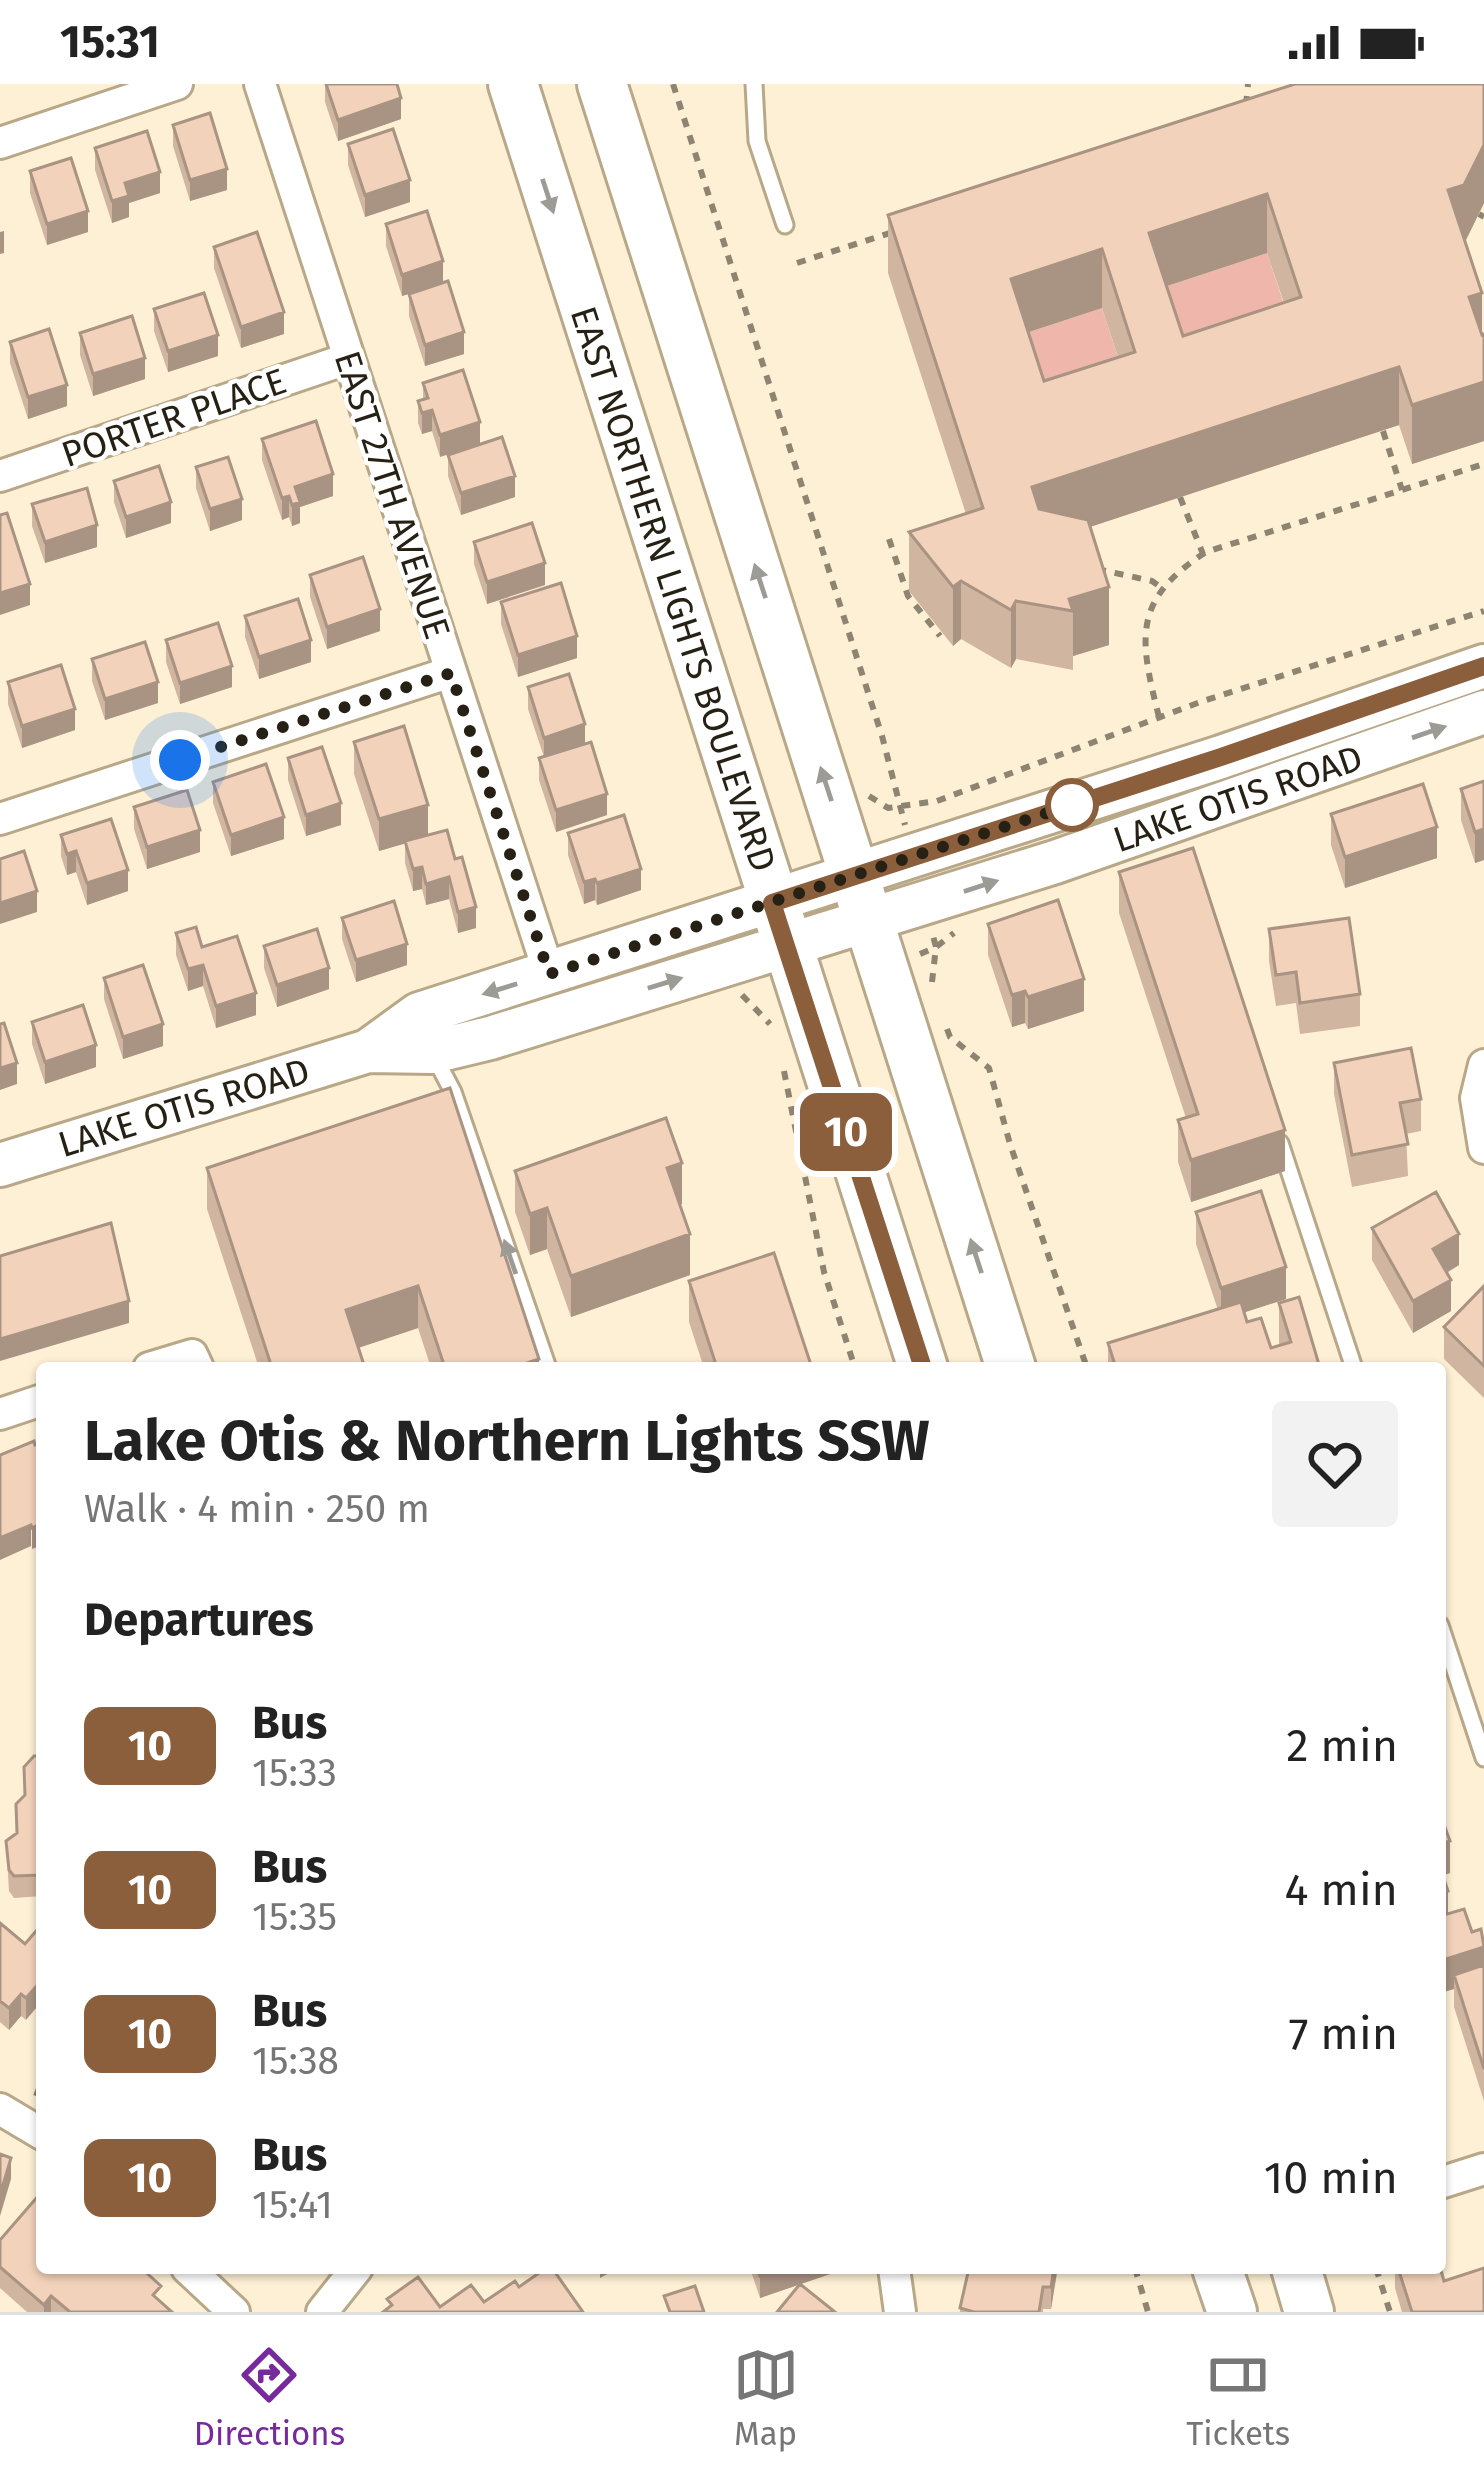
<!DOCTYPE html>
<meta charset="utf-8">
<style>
body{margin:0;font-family:"Fira Sans",sans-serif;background:#f2f2f2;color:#222;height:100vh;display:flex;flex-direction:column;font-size:45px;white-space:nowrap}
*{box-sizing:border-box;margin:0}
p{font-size:39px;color:#767676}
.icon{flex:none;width:66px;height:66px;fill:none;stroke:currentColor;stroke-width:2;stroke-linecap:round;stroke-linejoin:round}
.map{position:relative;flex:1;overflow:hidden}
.panel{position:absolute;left:36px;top:1278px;width:1410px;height:912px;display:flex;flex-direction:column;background:#fff;border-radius:12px;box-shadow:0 3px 9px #0004}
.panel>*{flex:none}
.badge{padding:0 24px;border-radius:18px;font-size:42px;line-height:78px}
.you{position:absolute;width:60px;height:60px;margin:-30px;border:9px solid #fff;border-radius:50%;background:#1a73e8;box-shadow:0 0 0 18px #1a73e833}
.map>.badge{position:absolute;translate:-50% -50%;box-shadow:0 0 0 6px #fff}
h2{padding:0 48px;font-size:45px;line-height:108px}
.round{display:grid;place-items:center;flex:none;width:126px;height:126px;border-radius:12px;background:#f2f2f2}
.summary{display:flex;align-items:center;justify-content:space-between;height:204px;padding:0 48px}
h1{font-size:57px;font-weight:700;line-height:90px}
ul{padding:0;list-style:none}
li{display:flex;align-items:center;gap:36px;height:144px;padding:0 48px}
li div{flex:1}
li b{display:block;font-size:45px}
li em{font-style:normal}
li .badge{min-width:132px;font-weight:700;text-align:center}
.status{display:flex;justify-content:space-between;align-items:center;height:84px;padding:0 60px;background:#fff;direction:ltr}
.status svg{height:33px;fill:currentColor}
.tab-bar{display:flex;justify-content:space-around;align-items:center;height:168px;border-top:3px solid #e0e0e0;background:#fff;font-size:33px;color:#767676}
.tab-bar a{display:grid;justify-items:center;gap:6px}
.tab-bar .on{color:#762a9c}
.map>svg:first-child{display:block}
.green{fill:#efb7ab}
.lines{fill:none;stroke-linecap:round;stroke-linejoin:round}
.service-casing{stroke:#b8a888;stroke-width:21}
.minor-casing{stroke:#b8a888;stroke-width:36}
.secondary-casing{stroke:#b8a888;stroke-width:48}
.primary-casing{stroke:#b8a888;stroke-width:54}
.path{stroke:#8d8571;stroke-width:6;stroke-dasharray:9 9;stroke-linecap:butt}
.service{stroke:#fff;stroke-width:15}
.minor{stroke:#fff;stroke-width:30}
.secondary{stroke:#fff;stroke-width:42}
.primary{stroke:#fff;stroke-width:48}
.wall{fill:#d0b5a1;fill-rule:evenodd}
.shaded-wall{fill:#a99383}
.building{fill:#f2d2bb;stroke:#a99383;stroke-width:3;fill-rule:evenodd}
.oneway{fill:#9d9b95}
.line-casing{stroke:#fff;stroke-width:27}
.line{stroke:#8b5e3c;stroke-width:18}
.walk{stroke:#262114;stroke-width:12;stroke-dasharray:0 21.6}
.stop-dot{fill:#fff;stroke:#8b5e3c;stroke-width:6}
.labels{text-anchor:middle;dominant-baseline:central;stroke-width:9;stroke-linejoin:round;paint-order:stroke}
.street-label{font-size:36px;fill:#262114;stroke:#fff}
</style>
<div class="status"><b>15:31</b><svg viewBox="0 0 49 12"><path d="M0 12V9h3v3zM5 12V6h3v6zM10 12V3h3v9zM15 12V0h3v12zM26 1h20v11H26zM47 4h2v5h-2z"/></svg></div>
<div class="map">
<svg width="1484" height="2228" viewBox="0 0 1484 2228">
<rect width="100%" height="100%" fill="#fdf0d5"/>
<path class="green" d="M1267 169 1301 272 1183 311 1149 208Z
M1102 224 1135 326 1044 356 1011 254Z"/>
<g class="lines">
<defs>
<path id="service" d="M754 0 757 57 785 141
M434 972 453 1008 548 1284
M1280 1059 1354 1284
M1440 1541 1484 1674"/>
<path id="minor" d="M260 0 549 889
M0 59 177 0
M0 392 347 275
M0 735 451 588
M1484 981 1476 1014 1484 1064
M149 1284 192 1271 198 1284
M0 1330 42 1316
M0 2025 42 2050
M1440 2099 1484 2085
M187 2184 234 2228
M894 2184 900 2228
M322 2228 357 2184"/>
<path id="secondary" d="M368 967 419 930 1221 673 1484 582
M0 1081 368 967 432 968 490 954 1055 778 1484 628"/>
<path id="primary" d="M513 0 923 1284
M602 0 1011 1284
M1217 2184 1232 2228
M1296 2184 1309 2228"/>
</defs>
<use href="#service" class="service-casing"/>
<use href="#minor" class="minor-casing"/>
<use href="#secondary" class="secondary-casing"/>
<use href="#primary" class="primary-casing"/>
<path class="path" d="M673 0 882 652 905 741
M1246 21 1248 0
M1479 130 1484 133
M797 179 896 147
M1383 347 1402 406
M1180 413 1203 470
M889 455 908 512 940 552
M1097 485 1152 497 1162 504
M1159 633C1139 554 1132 516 1206 468L1484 380
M869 712 888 724 937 717 1203 617 1484 527
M920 870 936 863 933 852
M932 898 936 863 954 849
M742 911 770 940
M947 945 950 953 989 984 1010 1060 1087 1284
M784 987 824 1188 855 1284
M36 2012 42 1997
M1135 2184 1148 2228
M1376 2184 1390 2228"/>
<use href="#service" class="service"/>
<use href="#minor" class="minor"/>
<use href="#secondary" class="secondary"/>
<use href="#primary" class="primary"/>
</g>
<path class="wall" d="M325 0H397L401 35 338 57 325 18Z
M1484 0V119L1465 158 1482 251 1484 250V357L1412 380 1399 341 1090 443 1109 561 1073 572V586L1016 575 1011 584 961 555 953 562 909 507V448L966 430 888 189V131ZM1267 169 1284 219 1183 252 1166 202ZM1102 224 1118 273 1044 297 1028 248Z
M173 41 227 106 190 117 173 62Z
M348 60 410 118 365 133 348 81Z
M95 64 160 109 129 119V133L112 139 95 86Z
M30 87 88 148 47 161 30 109Z
M386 140 443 199 464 270 425 282 409 232V210L402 212 386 162Z
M214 163 284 250 241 264 214 184Z
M154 225 218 272 168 288 154 247Z
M80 249 145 295 93 312 80 271Z
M10 258 67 322 28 335 10 279Z
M463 286 440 373 432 347 422 350 418 339V317L423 316V299Z
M262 355 333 412 300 423V439L292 442 289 433 282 436 262 376Z
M448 371 515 413 461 431 448 392Z
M196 383 242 436 210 447 196 404Z
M114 397 171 439 126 454 114 418Z
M32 420 97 463 45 479 32 442Z
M474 458 545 501 487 520 474 480Z
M310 491 380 547 327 565 310 513Z
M501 518 577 574 518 593 501 540Z
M245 532 311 578 259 595 245 553Z
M166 556 232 603 180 620 166 578Z
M92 575 158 619 105 636 92 597Z
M8 598 75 646 22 664 8 620Z
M528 603 585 660 607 731 556 748 539 696V674L544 673 528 625Z
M354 658 428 751 476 844 458 849 449 815 426 821 422 805 413 807 405 779V759L379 767 354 690Z
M288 674 341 741 306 752 288 696Z
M1484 697V776L1475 779 1461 736V705Z
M213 698 284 755 231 772 213 719Z
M134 723 200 768 147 785 134 745Z
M1331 730 1437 774 1345 804 1331 761Z
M568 749 641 806 597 821 595 816 584 820 568 771Z
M61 751 128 807 87 821 76 788 67 791 61 772Z
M1119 788 1285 1087 1191 1118 1178 1078V1036L1186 1034 1119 829Z
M342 834 407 881 356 898 342 855Z
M988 840 1084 927 1028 945 1025 939 1012 943 988 871Z
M1269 845 1360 910V942L1300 950 1296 919 1276 922 1269 877Z
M176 849 202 863 256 931 216 944 203 902 188 907 176 871Z
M264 862 329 905 277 923 264 884Z
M104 894 163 962 123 975 104 915Z
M32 938 96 983 45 1000 32 960Z
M1334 979 1421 1015V1047L1406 1050 1408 1092 1352 1103 1334 1010Z
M450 1004 539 1284H431L418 1244 358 1264 365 1284H259L207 1125V1084Z
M515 1087 682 1120 680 1121 690 1191 571 1233 547 1165 530 1171 515 1128Z
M1196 1128 1286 1215 1244 1228 1247 1238 1271 1264 1279 1261V1219L1320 1284H1108V1259L1218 1226 1196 1160Z
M1372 1144 1459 1181 1447 1189 1451 1227 1413 1249 1372 1176Z
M689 1197 812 1284H704L689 1238Z
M1484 1202V1314L1444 1275V1243Z
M42 1672V1812L14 1814 9 1807 6 1757 16 1750V1720L24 1712V1683Z
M1440 1726 1450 1789 1443 1791 1448 1830 1472 1848 1484 1855V2017L1454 1923V1905L1440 1909Z
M0 1839 25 1860 36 1847 26 1936 21 1932 9 1946 0 1938Z
M0 2156 161 2218 172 2228H27L0 2204Z
M750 2184H836V2188L760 2214Z
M1057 2184 1051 2225H1043V2228H960V2224Z
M1395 2184H1440L1444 2197 1484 2228H1402L1395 2204Z"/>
<path class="shaded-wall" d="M401 14V35L338 57V36Z
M1484 61V119L1464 160 1448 106Z
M227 85V106L190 117V96Z
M160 88V109L129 119V133L112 139V117L125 99Z
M410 96V118L365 133V111Z
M1267 110V169L1149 208V149Z
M88 127V148L47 161V140Z
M4 147V169L0 170V148Z
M1102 165V224L1011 254V195Z
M443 177V199L402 212V191Z
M1482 209V268L1469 213Z
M284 228V250L241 264V243Z
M464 248V270L425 282V261Z
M218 251V272L168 288V267Z
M145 274V295L93 312V290Z
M1399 283V341L1032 462V403Z
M1484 298V357L1412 380V321Z
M67 301V322L28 335V313Z
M432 326V347L422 350V329Z
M480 338V360L440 373V351Z
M333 390V412L300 423V439L292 442V421L295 403Z
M515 392V413L461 431V409Z
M289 412V433L282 436V414Z
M242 415V436L210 447V425Z
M171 418V439L126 454V433Z
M97 441V463L45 479V458Z
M545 479V501L487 520V498Z
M961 497V555L953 562V503Z
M30 500V521L0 531V509Z
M1109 503V561L1073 572V527L1069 515Z
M1016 517V575L1011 584V526Z
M380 525V547L327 565V543Z
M577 552V574L518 593V571Z
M311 556V578L259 595V573Z
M232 582V603L180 620V599Z
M158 598V619L105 636V615Z
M75 625V646L22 664V642Z
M585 640V662L544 675V654Z
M607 710V731L556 748V726Z
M341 719V741L306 752V731Z
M428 721V753L379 767V735Z
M284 733V755L231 772V751Z
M1437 743V774L1345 804V773Z
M1484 745V776L1475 779V748Z
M200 746V768L147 785V763Z
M76 767V788L67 791V770Z
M422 783V805L413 807V785Z
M641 785V806L597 821V799Z
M128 786V807L87 821V799Z
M449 793V815L426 821V800Z
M595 795V816L584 820V798Z
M37 807V828L0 840V819Z
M476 823V844L458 849V828Z
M407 860V881L356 898V876Z
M203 881V902L188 907V885Z
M329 884V905L277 923V901Z
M1084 895V927L1028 945V913Z
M1025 907V939L1012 943V911Z
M256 909V931L216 944V922Z
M163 940V962L123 975V953Z
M96 961V983L45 1000V978Z
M17 979V1000L0 1006V984Z
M1285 1046V1087L1191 1118V1076Z
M682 1079V1120L667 1126V1084Z
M547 1124V1165L530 1171V1130Z
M690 1150V1191L571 1233V1192Z
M1459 1150V1181L1433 1196V1165Z
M1286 1183V1215L1221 1236V1204Z
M1451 1196V1227L1413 1249V1217Z
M418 1202V1244L346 1268V1226Z
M129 1217V1239L0 1277V1255Z
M539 1275V1284H512Z
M42 1439V1461L32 1465V1444Z
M31 1441V1462L0 1476V1454Z
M1441 1728V1760L1450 1757V1789L1440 1792Z
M1448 1807V1839L1440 1842V1810Z
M1484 1863V1895L1454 1891V1905L1440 1909V1877Z
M42 1896V1917L26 1936V1914Z
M21 1910V1932L9 1946V1924Z
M11 2074V2095L0 2132V2111Z
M600 2184H618L600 2194Z
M784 2184H836V2188L760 2214V2192Z
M1054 2184H1057V2189L1051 2225V2203Z
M51 2212V2228H44V2221Z"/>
<path class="building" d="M326 0H397L401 14 338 36Z
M1295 0H1484V61L1464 101 1448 106 1482 209 1469 213 1482 251 1484 250V298L1412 321 1399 283 1032 403 1039 425 1088 436 1109 503 1069 515 1073 527 1016 517 1011 526 961 497 953 503 909 448 983 424 888 131ZM1267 110 1301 213 1183 252 1149 149ZM1102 165 1135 268 1044 297 1011 195Z
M210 29 227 85 190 96 173 41Z
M393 45 410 96 365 111 348 60Z
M147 47 160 88 125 99 129 112 112 117 95 64Z
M71 74 88 127 47 140 30 87Z
M427 127 443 177 402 191 386 140Z
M257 148 284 228 241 243 214 163Z
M448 197 464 248 425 261 409 210Z
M204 209 218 251 168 267 154 225Z
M132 232 145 274 93 290 80 249Z
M49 245 67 301 28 313 10 258Z
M463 286 480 338 440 351 432 326 422 329 418 317 428 314 423 299Z
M316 337 333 390 295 403 300 418 292 421 289 412 282 414 262 355Z
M502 353 515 392 461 409 448 371Z
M228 373 242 415 210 425 196 383Z
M159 382 171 418 126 433 114 397Z
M87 404 97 441 45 458 32 420Z
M7 429 30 500 0 509V431Z
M532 439 545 479 487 498 474 458Z
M363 473 380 525 327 543 310 491Z
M561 499 577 552 518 571 501 518Z
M298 515 311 556 259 573 245 532Z
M218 539 232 582 180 599 166 556Z
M145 558 158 598 105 615 92 575Z
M61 581 75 625 22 642 8 598Z
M569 590 585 640 544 654 528 603Z
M404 642 428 721 379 735 354 658Z
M591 658 607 710 556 726 539 674Z
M322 663 341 719 306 731 288 674Z
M266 680 284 733 231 751 213 698Z
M1484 697V745L1475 748 1461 705Z
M1423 700 1437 743 1345 773 1331 730Z
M187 706 200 746 147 763 134 723Z
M624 731 641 785 597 799 595 795 584 798 568 749Z
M111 735 128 786 87 799 76 767 67 770 61 751Z
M447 746 455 775 462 773 476 823 458 828 449 793 426 800 422 783 413 785 405 757Z
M1193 764 1285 1046 1191 1076 1178 1036 1198 1030 1119 788Z
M24 767 37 807 0 819V775Z
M1058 816 1084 895 1028 913 1025 907 1012 911 988 840Z
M394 817 407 860 356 876 342 834Z
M1349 834 1360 910 1300 919 1296 888 1276 891 1269 845Z
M196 843 202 863 237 852 256 909 216 922 203 881 188 885 176 849Z
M317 845 329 884 277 901 264 862Z
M143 881 163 940 123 953 104 894Z
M83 921 96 961 45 978 32 938Z
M4 939 17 979 0 984V940Z
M1411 964 1421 1015 1400 1019 1408 1060 1352 1071 1334 979Z
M450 1004 539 1275 512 1284H445L418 1202 346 1226 365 1284H272L207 1084Z
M666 1034 682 1079 667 1084 690 1150 571 1192 547 1124 530 1130 515 1087Z
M1261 1107 1286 1183 1221 1204 1196 1128Z
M1436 1108 1459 1150 1433 1165 1451 1196 1413 1217 1372 1144Z
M111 1139 129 1217 0 1255V1172Z
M774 1169 812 1284H717L689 1197Z
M1484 1202V1282L1444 1243Z
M1299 1213 1320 1284H1116L1108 1259 1241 1218 1247 1238 1261 1234 1271 1264 1291 1258 1279 1219Z
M34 1357 35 1361 42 1359V1439L32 1444 31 1441 0 1454V1371Z
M34 1672H42V1791L14 1792 9 1786 6 1757 17 1749 16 1720 25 1711 24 1683Z
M1440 1738H1443L1450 1757 1440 1760Z
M1440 1783 1448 1807 1440 1810Z
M1464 1825 1472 1848 1481 1845 1484 1863 1440 1877V1832Z
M0 1839 25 1860 36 1847 42 1852V1896L26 1914 21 1910 9 1924 0 1917Z
M1484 1881V1985L1454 1891Z
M0 2070 11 2074 0 2111Z
M39 2111 42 2114V2184H141L161 2202 153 2211 172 2228H70L51 2212 44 2221 0 2183V2156Z
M1440 2183 1444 2197 1484 2184V2228H1412L1398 2184Z
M546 2184H552L583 2228H383L392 2221 387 2215 418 2193 440 2223 471 2201 484 2218 515 2197 519 2203Z
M757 2184H784L760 2192Z
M969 2184H1054L1051 2203H1043L1039 2228H974L960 2224Z
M800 2200 835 2228H777Z
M695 2202 704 2228H670L664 2212Z"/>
<defs><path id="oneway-solid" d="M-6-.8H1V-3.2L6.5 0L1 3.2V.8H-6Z" transform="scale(3)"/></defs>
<g class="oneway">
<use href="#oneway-solid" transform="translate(548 112) rotate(72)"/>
<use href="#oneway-solid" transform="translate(760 497) rotate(-108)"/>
<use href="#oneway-solid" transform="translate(1429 648) rotate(-19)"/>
<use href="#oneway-solid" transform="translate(826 700) rotate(-108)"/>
<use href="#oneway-solid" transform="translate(981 802) rotate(-18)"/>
<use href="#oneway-solid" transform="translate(665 899) rotate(-17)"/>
<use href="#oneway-solid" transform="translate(500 905) rotate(163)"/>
<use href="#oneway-solid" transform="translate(976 1172) rotate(-108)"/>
<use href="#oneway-solid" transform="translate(510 1173) rotate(-109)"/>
</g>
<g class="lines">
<defs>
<path id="line" d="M923 1284 772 819 1221 673 1484 582"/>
</defs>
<use href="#line" class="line-casing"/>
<use href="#line" class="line"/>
<path class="walk" d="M180 676 451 589 549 890 1072 721"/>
</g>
<circle class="stop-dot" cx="1072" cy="721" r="24"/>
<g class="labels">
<g class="street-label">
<text transform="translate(174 334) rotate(-19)">PORTER PLACE</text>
<text transform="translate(392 411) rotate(72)">EAST 27TH AVENUE</text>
<text transform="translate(673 505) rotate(72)">EAST NORTHERN LIGHTS BOULEVARD</text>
<text transform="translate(1238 715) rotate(-19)">LAKE OTIS ROAD</text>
<text transform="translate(184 1024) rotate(-17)">LAKE OTIS ROAD</text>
</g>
</g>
</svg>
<div class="you" style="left:180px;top:676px"></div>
<b class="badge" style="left:846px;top:1048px;background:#8b5e3c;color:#fff">10</b>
<section class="panel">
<div class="summary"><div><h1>Lake Otis &amp; Northern Lights SSW</h1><p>Walk · 4 min · 250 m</p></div><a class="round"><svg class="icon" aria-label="heart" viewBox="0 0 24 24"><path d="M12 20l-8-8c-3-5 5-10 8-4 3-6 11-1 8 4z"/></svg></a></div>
<h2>Departures</h2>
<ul>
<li><span class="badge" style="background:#8b5e3c;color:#fff">10</span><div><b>Bus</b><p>15:33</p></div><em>2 min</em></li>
<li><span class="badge" style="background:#8b5e3c;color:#fff">10</span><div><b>Bus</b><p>15:35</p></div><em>4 min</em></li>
<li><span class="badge" style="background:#8b5e3c;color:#fff">10</span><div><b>Bus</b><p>15:38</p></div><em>7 min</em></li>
<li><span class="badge" style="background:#8b5e3c;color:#fff">10</span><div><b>Bus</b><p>15:41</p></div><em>10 min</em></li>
</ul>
</section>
</div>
<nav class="tab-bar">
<a class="on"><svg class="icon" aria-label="directions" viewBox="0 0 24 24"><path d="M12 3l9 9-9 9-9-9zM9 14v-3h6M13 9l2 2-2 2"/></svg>Directions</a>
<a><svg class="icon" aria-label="map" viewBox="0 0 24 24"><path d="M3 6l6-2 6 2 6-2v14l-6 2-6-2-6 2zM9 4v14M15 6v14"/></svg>Map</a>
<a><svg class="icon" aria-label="tickets" viewBox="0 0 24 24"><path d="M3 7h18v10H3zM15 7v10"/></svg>Tickets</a>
</nav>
